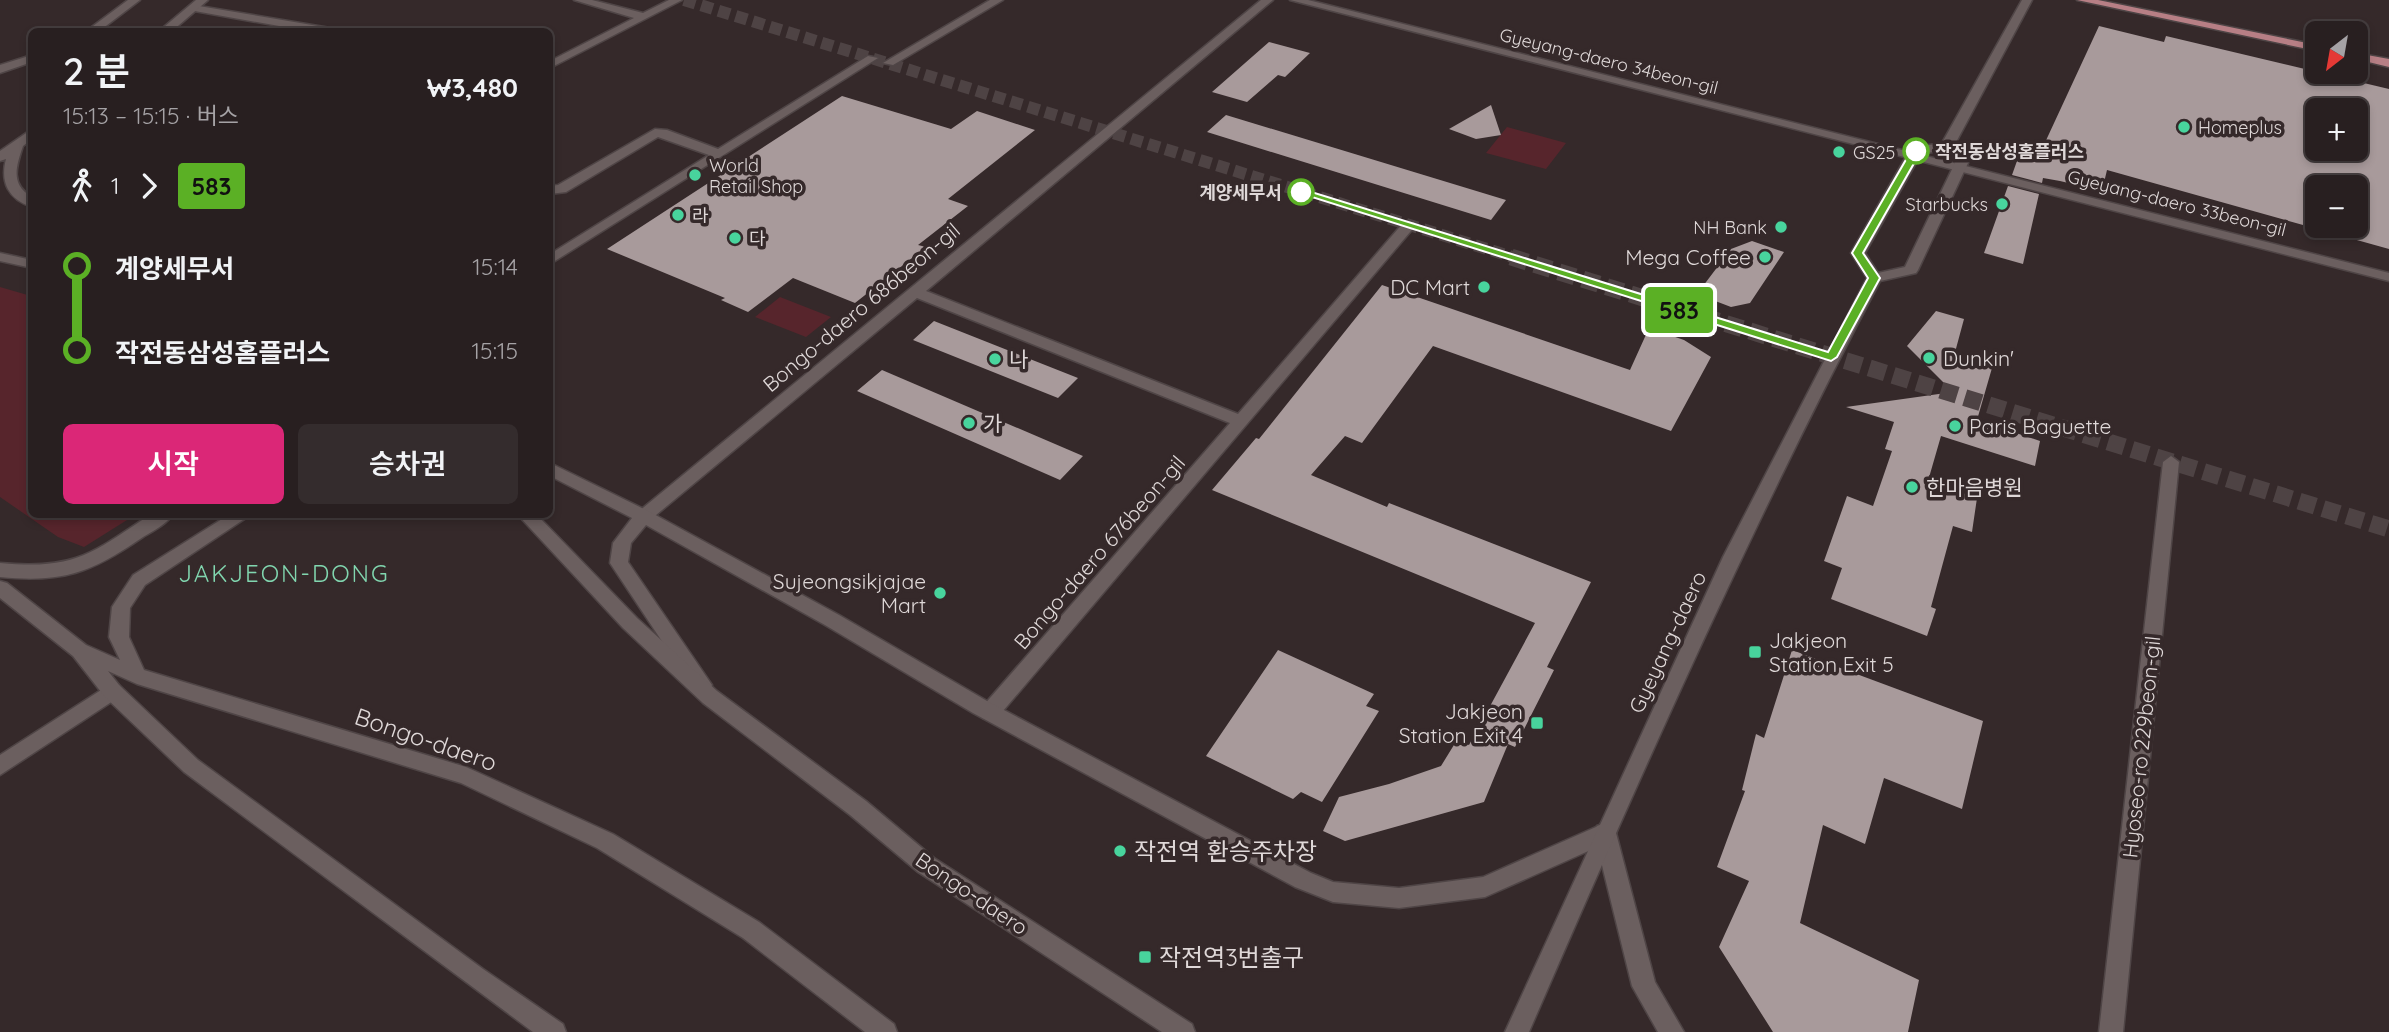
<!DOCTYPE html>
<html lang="ko">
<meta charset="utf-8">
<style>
body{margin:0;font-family:Quicksand,"Noto Sans KR",sans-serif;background:#342c2d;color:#f1f3f6;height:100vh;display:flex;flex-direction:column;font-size:26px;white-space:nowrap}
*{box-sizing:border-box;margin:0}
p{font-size:23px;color:#a5a2a5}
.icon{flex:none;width:38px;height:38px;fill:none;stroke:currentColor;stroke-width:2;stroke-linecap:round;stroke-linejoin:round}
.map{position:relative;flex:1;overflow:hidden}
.panel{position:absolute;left:28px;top:28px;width:525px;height:490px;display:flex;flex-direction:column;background:#281f20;border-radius:10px;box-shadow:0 4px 10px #0003,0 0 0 2px #443d3e}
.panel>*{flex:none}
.badge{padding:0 14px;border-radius:5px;font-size:24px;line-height:46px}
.needle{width:46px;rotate:211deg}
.controls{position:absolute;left:2305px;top:21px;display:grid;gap:14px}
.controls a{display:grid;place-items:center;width:63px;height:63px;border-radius:10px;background:#281f20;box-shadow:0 4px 10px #0003,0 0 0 2px #443d3e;font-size:35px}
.map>.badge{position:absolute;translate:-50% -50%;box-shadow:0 0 0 4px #fff}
.legs{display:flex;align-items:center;gap:10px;height:77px;padding:0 35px;font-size:23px}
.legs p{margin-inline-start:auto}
.head{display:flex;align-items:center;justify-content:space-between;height:119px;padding:0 35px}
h1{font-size:38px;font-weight:600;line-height:52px}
.primary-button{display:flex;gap:14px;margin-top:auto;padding:14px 35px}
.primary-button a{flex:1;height:80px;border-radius:10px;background:#db2777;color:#fff;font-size:28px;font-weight:600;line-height:80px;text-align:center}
.primary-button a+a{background:#342c2d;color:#f1f3f6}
ul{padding:0 35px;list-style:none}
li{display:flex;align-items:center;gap:24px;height:84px;font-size:26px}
li i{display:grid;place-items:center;width:10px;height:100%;margin:0 9px;background:currentColor}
li i::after{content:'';width:18px;height:18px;margin:-9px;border:5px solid;border-radius:50%;background:#281f20}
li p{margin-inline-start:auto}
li:first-child i{background:linear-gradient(#0000 50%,currentColor 0)}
li:last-child i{background:linear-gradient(currentColor 50%,#0000 0)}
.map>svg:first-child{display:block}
.green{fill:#57252c}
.building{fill:#a89a9b;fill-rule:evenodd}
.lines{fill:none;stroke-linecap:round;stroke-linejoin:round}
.tertiary-tunnel-far1{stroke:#4e4344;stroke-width:12;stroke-dasharray:12 6;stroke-linecap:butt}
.tertiary-tunnel{stroke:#4e4344;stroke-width:17;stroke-dasharray:17 8;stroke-linecap:butt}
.minor-casing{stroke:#4f4546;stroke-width:3}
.tertiary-casing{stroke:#4f4546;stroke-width:3}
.secondary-casing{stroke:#4f4546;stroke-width:3}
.primary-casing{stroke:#4f4546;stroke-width:3}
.minor{fill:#6b5f5f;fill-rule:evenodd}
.tertiary{fill:#6b5f5f;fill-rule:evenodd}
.secondary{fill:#6b5f5f;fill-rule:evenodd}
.primary{fill:#b77f85;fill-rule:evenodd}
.line-1{fill:#5bb025;stroke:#fff;stroke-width:2}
.poi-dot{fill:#48d49d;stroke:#35292a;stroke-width:2.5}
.stop-1-dot{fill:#fff;stroke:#5bb025;stroke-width:3.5}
.labels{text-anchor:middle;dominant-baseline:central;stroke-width:7;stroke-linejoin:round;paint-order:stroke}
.far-street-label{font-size:18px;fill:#dfd8d8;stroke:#35292a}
.far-poi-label{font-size:18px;fill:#dfd8d8;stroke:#35292a;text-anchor:start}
.far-stop-label{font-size:18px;font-weight:bold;fill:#dfd8d8;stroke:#35292a;text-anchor:start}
.poi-label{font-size:21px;fill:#dfd8d8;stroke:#35292a;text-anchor:start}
.street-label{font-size:21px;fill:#dfd8d8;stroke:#35292a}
.quarter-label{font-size:24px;letter-spacing:2px;fill:#81d6af;stroke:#35292a}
.near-street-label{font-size:24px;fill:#dfd8d8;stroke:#35292a}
.near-poi-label{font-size:24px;fill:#dfd8d8;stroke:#35292a;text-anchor:start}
</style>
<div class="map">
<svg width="2389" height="1032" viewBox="0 0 2389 1032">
<rect width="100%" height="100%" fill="#35292a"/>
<path class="green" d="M1507 127 1566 143 1546 169 1486 153Z
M0 287 31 296 32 514 135 515 84 547 58 537 0 497Z
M780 297 831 317 806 337 755 317Z"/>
<path class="building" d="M2099 26 2164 42 2166 36 2389 89V249L2107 170 2102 191 2060 181 2043 178 2042 183 2012 175 2023 144 2042 149ZM2317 110H2356V149H2317ZM2317 187H2356V226H2317Z
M1269 42 1310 53 1285 77 1278 75 1247 102 1212 92Z
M842 96 951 129 977 111 1035 130 948 199 968 206 918 245 926 247 855 303 793 278 748 312 721 300 725 298 607 249Z
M1491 105 1501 135 1476 139 1449 129Z
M1226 115 1506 200 1491 220 1207 132Z
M2008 186 2039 194 2023 264 1984 253Z
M1752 241 1784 252 1750 303 1731 307 1697 294 1731 249Z
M1382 285 1630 370 1649 328 1684 340 1711 357 1671 431 1433 346 1362 443 1345 436 1311 475 1387 507 1389 503 1591 582 1547 667 1554 670 1515 747 1508 744 1484 802 1345 841 1323 831 1339 797 1389 784 1441 766 1457 740 1469 745 1535 623 1212 490 1256 438 1259 439Z
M1936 311 1964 319 1954 356 1992 368 1977 420 2040 441 2035 466 1941 436 1928 481 1977 498 1972 532 1953 526 1931 607 1936 609 1927 636 1831 599 1842 568 1824 561 1847 496 1873 506 1892 451 1885 449 1894 422 1846 407 1953 392 1907 346Z
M934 321 1078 378 1058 398 913 340Z
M882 370 1083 456 1060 480 857 391Z
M1278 650 1374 694 1366 706 1379 711 1322 802 1301 792 1293 799 1206 756Z
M1792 650 1983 721 1962 809 1884 778 1865 844 1823 825 1800 923 1919 980 1908 1032H1773L1719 947 1749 881 1717 867 1745 791 1742 790 1756 734 1764 738Z"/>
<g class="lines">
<path class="tertiary-tunnel-far1" d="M684 0 1516 258"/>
<path class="tertiary-tunnel" d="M1511 257 2389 529"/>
<defs>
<path id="minor" d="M128 0H140L98 32H85Z
M574 0H592L643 13 669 0H682L550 68V61L634 18Z
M990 0H1003L893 65 883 63Z
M1261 0H1273L926 291 1238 414 1404 222H1414L1416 225 997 718 990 720 983 718 980 712 983 706 1230 423 917 298 650 520H638L635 516 638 512Z
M1290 0H1308L2389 273V281Z
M193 5 336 29 341 32H313L189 10 188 8Z
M32 55V62L0 73V65Z
M868 56 878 58 550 264V254L709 155 658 137 566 192 550 194V186L558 185 655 129 667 130 718 149Z
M2171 456 2179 462 2123 1032H2099L2163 462Z
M112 683 119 685 122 691 119 697 0 775V755Z
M1605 823 1613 826 1616 833 1655 982 1684 1032H1658L1632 986 1594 833 1597 826Z"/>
<path id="tertiary" d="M550 463 650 512 839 615 987 701 1311 873 1333 882 1399 888 1483 877 1605 823 1613 826 1616 833 1613 840 1485 897 1399 908 1333 902 1295 887 973 713 825 625 646 525 631 543 628 562 712 685 709 691 702 693 695 691 610 563 613 543 632 518 550 476Z"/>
<path id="secondary" d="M196 0H208L171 32H158Z
M2022 0H2032L1954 146 1968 163 1918 270 1916 273 1880 281C1751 526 1639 778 1529 1032H1505L1723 557 1867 278 1851 253 1911 148 1942 143ZM1944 150 1955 163 1905 267 1878 273 1865 253 1921 154Z
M32 129V139L23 146C16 167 10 184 32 197V207C8 199 0 182 6 159L0 161V151Z
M0 253 32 260V268L0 261Z
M151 514H173C167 524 153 531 143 537 91 573 63 583 0 577V563C75 570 91 554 151 514Z
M230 514H252L145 585 130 608 129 637 144 670 466 767 613 834 759 922 894 1024 897 1032H865L743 938 597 848 461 783 137 684 108 671 119 685 198 760 483 969 563 1024 566 1032H533L184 772 105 697 73 656 0 598V581L7 583 86 645 120 660 109 637 112 607 133 575Z
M517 514H536L637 618 717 691 866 801 934 858 1192 1024 1195 1032H1162L918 872 850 815 703 703 623 628Z"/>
<path id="primary" d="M2077 0H2098L2317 45V51Z
M2356 53 2389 59V67L2356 59Z"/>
</defs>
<use href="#minor" class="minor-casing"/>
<use href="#tertiary" class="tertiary-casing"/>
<use href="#secondary" class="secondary-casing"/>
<use href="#primary" class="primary-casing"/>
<use href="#minor" class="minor"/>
<use href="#tertiary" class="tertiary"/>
<use href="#secondary" class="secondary"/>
<use href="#primary" class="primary"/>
</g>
<path class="line-1" d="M1916 148 1921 151 1863 253 1880 278 1837 357 1831 361 1296 192 1305 190 1828 352 1868 278 1852 253 1911 151Z"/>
<g class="poi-dot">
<circle cx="2184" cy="127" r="7"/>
<circle cx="1839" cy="152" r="7"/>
<circle cx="695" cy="175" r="7"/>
<circle cx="2002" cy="204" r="7"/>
<circle cx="678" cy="215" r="7"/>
<circle cx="1781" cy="227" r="7"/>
<circle cx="735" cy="238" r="7"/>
<circle cx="1765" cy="257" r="7"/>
<circle cx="1484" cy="287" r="7"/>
<circle cx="1929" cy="358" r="7"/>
<circle cx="995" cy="359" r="7"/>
<circle cx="969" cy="423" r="7"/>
<circle cx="1955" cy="426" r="7"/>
<circle cx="1912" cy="487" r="7"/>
<circle cx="940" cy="593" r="7"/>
<rect x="1748" y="645" width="14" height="14" rx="3.5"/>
<rect x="1530" y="716" width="14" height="14" rx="3.5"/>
<circle cx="1120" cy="851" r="7"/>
<rect x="1138" y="950" width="14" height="14" rx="3.5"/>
</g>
<g class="stop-1-dot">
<circle cx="1916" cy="151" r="12"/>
<circle cx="1301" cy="192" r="12"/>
</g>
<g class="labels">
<g class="far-street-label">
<text transform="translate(1609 61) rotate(14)">Gyeyang-daero 34beon-gil</text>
<text transform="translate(2177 203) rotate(14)">Gyeyang-daero 33beon-gil</text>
</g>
<g class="far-poi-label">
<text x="2198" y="127">Homeplus</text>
<text x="1853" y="152">GS25</text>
<text x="709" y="165">World<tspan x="709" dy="21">Retail Shop</tspan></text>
<text x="1988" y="204" text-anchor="end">Starbucks</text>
<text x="692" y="215">라</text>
<text x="1767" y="227" text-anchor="end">NH Bank</text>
<text x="749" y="238">다</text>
</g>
<g class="far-stop-label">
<text x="1935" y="151">작전동삼성홈플러스</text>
<text x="1282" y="192" text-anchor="end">계양세무서</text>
</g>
<g class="poi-label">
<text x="1751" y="257" text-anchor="end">Mega Coffee</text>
<text x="1470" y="287" text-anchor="end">DC Mart</text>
<text x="1943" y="358">Dunkin'</text>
<text x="1009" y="359">나</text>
<text x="983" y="423">가</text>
<text x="1969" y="426">Paris Baguette</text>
<text x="1926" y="487">한마음병원</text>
<text x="926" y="581" text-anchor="end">Sujeongsikjajae<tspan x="926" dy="24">Mart</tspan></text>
<text x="1769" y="640">Jakjeon<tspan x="1769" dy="24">Station Exit 5</tspan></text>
<text x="1523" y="711" text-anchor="end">Jakjeon<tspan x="1523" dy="24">Station Exit 4</tspan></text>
</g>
<g class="street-label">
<text transform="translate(861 307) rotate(-40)">Bongo-daero 686beon-gil</text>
<text transform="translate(1099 552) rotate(-49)">Bongo-daero 676beon-gil</text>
<text transform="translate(1667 642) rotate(-65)">Gyeyang-daero</text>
<text transform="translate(2141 747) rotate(-84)">Hyoseo-ro 229beon-gil</text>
<text transform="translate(972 893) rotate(34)">Bongo-daero</text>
</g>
<g class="quarter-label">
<text x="284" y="573">JAKJEON-DONG</text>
</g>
<g class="near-street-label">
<text transform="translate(426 739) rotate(19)">Bongo-daero</text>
</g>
<g class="near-poi-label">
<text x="1134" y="851">작전역 환승주차장</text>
<text x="1159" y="957">작전역3번출구</text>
</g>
</g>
</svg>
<div class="controls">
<a><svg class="needle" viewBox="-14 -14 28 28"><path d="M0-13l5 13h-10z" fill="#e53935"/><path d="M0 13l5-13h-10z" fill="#a5a2a5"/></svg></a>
<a>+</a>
<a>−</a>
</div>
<b class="badge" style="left:1679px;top:310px;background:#5bb025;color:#111">583</b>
<section class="panel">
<div class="head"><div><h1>2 분</h1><p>15:13 – 15:15 · 버스</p></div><b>₩3,480</b></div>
<div class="legs"><svg class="icon" aria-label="walk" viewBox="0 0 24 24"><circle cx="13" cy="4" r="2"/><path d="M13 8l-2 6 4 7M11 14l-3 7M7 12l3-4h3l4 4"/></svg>1<svg class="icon" aria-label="forward" viewBox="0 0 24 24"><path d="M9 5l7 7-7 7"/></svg><b class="badge" style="background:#5bb025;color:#111">583</b></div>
<ul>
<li><i style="color:#5bb025"></i><b>계양세무서</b><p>15:14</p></li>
<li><i style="color:#5bb025"></i><b>작전동삼성홈플러스</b><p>15:15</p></li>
</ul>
<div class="primary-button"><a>시작</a><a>승차권</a></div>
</section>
</div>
